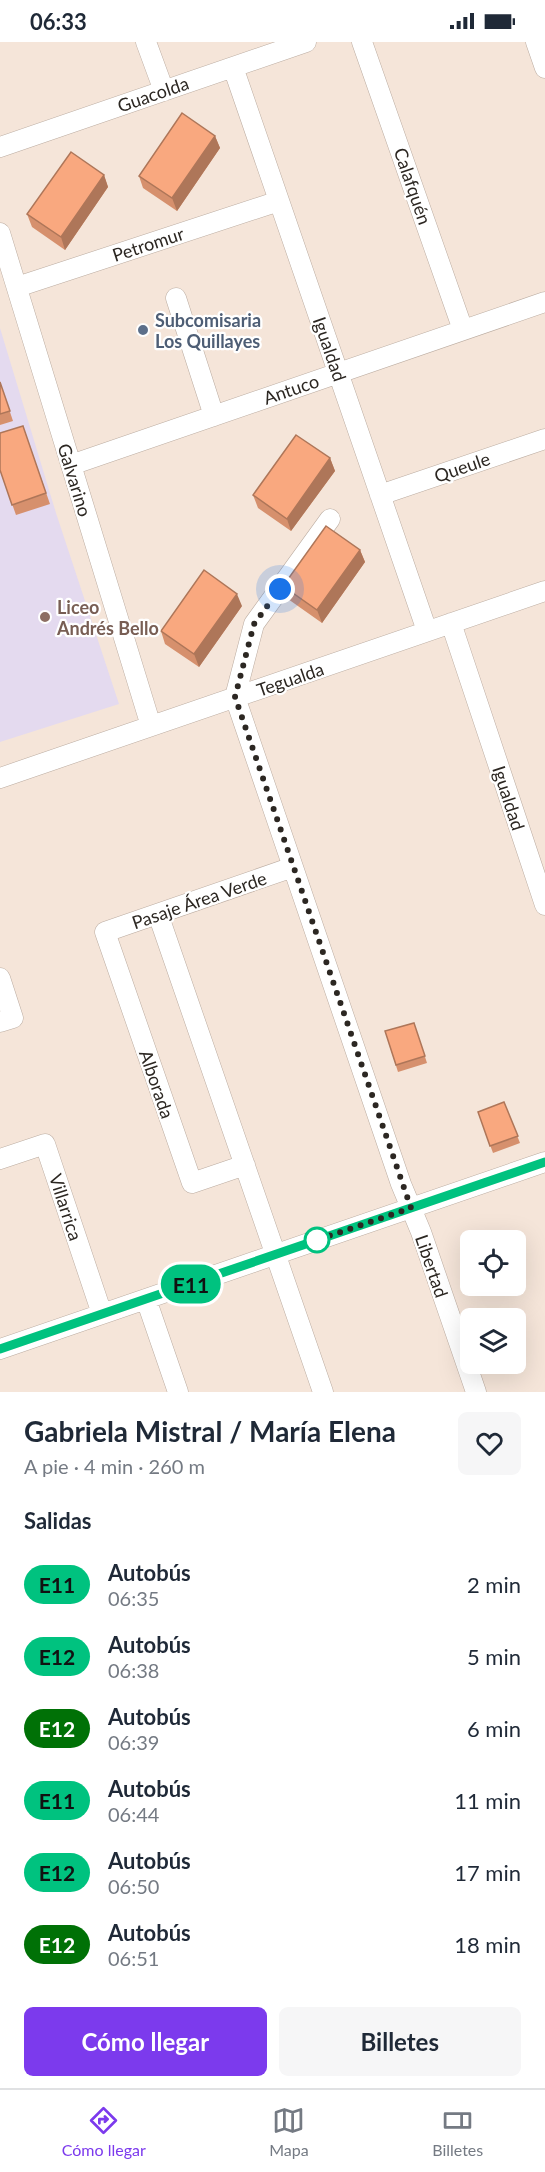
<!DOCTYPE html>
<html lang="es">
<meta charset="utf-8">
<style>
body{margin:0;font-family:Lato,sans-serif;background:#f6f6f7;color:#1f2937;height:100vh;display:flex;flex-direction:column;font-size:22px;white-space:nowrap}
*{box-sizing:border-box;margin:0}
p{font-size:20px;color:#747a83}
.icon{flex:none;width:33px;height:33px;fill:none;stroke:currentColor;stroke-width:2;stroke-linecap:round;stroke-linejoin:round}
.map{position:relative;height:1350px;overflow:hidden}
.drawer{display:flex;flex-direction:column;background:#fff;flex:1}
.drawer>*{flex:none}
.badge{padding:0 12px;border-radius:20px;font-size:21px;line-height:39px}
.fabs{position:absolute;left:460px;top:1188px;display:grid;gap:12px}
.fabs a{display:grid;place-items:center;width:66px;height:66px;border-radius:9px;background:#fff;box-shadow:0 6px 24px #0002;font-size:30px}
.you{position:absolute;width:30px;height:30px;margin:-15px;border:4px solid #fff;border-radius:50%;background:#1a73e8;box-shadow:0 0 0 9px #1a73e833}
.map>.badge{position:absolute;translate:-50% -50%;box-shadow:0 0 0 3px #fff}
h2{padding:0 24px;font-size:22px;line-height:54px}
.round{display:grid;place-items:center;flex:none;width:63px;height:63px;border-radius:9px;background:#f6f6f7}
.summary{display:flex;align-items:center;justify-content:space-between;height:102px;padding:0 24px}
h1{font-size:28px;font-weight:700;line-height:45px}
.action{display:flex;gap:12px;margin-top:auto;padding:12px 24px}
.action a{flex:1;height:69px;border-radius:9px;background:#7c3aed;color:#fff;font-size:24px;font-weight:700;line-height:69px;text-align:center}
.action a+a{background:#f6f6f7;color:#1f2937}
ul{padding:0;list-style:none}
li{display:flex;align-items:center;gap:18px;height:72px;padding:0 24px}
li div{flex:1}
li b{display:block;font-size:22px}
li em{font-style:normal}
li .badge{min-width:66px;font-weight:700;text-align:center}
.status{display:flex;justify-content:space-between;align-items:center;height:42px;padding:0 30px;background:#fff;direction:ltr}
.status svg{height:16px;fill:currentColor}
.tab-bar{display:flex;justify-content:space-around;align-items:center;height:84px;border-top:2px solid #e0e1e3;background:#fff;font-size:16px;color:#747a83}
.tab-bar a{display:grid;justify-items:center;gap:3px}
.tab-bar .on{color:#7c3aed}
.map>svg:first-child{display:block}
.education{fill:#e4daef}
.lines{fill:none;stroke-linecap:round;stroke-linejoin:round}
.minor-casing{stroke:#bbaca1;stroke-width:21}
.minor{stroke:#fff;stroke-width:20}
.wall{fill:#d6906d}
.shaded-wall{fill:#ae7659}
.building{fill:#f9a87f;stroke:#ae7659;stroke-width:1.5}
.line-casing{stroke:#fff;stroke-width:14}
.line{stroke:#00c27f;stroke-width:9}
.walk{stroke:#2c2722;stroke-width:6;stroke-dasharray:0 10.8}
.service-dot{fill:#5c6f8a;stroke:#fff;stroke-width:2}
.education-dot{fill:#8d6e63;stroke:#fff;stroke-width:2}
.stop-dot{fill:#fff;stroke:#00c27f;stroke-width:3}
.labels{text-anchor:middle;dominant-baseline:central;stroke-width:4.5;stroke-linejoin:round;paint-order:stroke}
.street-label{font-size:18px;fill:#2c2722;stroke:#fff}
.service-label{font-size:18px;font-weight:bold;fill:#4e5e75;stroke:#fff;text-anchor:start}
.education-label{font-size:18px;font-weight:bold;fill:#785e54;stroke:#fff;text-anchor:start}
</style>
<div class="status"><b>06:33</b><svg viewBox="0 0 49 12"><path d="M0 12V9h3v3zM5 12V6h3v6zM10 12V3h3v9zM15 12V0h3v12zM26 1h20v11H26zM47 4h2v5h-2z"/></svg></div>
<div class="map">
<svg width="545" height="1350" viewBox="0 0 545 1350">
<rect width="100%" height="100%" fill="#f5e5d9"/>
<path class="education" d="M0 286 56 471 119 662 0 700Z"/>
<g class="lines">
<defs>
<path id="minor" d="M146 0 164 49
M362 0 463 288
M536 0 545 26
M233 25 427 589
M0 105 306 0
M0 191 151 684
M17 245 279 159
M176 256 214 374
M71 423 545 260
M380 453 545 397
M330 477 254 582 235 655 401 1142 421 1190 476 1350
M451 581 545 863
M0 736 545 549
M158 872 323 1350
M0 936 13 976 0 980
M0 1117 45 1102 102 1272
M245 1123 192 1141 105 890 293 825
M146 1257 178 1350
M0 1307 545 1120"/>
</defs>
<use href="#minor" class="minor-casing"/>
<use href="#minor" class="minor"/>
</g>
<path class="wall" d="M215 94 220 106 177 169 143 146 139 134Z
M104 133 108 145 65 208 32 185 27 172Z
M0 340 13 379 0 383Z
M23 384 50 462 16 473 0 428Z
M330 416 335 429 291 489 258 466 253 453Z
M360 508 365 520 322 581 288 557 283 544Z
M242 564 199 625 165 602 161 589Z
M414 981 427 1021 398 1030 385 989Z
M504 1060 520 1101 493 1111 478 1070Z"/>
<path class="shaded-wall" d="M215 94 220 106 177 169 172 156Z
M104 133 108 145 65 208 61 195Z
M330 416 335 429 291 489 287 477Z
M360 508 365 520 322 581 317 568Z
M237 552 242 564 199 625 194 612Z"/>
<path class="building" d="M182 71 215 94 172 156 139 134Z
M71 110 104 133 61 195 27 172Z
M0 340 10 369 0 372Z
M23 384 46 451 12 463 0 428V391Z
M296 393 330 416 287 477 253 453Z
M326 484 360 508 317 568 283 544Z
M204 528 237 552 194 612 161 589Z
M414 981 425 1014 396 1023 385 989Z
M504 1060 518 1094 490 1104 478 1070Z"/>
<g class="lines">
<defs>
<path id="line" d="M0 1307 545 1120"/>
</defs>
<use href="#line" class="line-casing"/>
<use href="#line" class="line"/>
<path class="walk" d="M280 547 254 582 235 655 411 1166 317 1198"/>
</g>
<circle class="service-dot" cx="143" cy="288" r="6"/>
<circle class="education-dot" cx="45" cy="575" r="6"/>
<circle class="stop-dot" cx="317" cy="1198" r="12"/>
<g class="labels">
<g class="street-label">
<text transform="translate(153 52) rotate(-19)">Guacolda</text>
<text transform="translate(413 144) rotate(71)">Calafquén</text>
<text transform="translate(148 202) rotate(-18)">Petromur</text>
<text transform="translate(330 307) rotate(71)">Igualdad</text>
<text transform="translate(291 347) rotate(-19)">Antuco</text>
<text transform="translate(462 425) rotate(-19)">Queule</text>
<text transform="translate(75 438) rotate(73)">Galvarino</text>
<text transform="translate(290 637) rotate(-19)">Tegualda</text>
<text transform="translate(509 756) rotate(72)">Igualdad</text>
<text transform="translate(199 858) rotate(-19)">Pasaje Área Verde</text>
<text transform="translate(157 1042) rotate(71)">Alborada</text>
<text transform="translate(66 1165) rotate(72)">Villarrica</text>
<text transform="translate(432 1224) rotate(71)">Libertad</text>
</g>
<g class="service-label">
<text x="155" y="278">Subcomisaria<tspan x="155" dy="21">Los Quillayes</tspan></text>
</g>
<g class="education-label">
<text x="57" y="565">Liceo<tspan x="57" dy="21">Andrés Bello</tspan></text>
</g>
</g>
</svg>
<div class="fabs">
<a><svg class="icon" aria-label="locate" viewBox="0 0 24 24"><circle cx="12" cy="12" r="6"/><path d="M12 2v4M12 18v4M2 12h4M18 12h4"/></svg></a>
<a><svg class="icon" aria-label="layers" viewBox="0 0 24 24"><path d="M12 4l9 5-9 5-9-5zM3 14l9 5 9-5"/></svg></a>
</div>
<div class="you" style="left:280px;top:547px"></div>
<b class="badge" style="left:191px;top:1242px;background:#00c27f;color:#111">E11</b>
</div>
<section class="drawer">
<div class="summary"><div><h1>Gabriela Mistral / María Elena</h1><p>A pie · 4 min · 260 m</p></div><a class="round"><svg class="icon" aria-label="heart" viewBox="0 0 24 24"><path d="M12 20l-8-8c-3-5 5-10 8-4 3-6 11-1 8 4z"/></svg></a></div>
<h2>Salidas</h2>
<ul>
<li><span class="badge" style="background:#00c27f;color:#111">E11</span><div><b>Autobús</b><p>06:35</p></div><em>2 min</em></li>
<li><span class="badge" style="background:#00c27f;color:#111">E12</span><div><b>Autobús</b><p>06:38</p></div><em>5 min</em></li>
<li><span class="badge" style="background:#007106;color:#fff">E12</span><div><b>Autobús</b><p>06:39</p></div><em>6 min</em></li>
<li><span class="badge" style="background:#00c27f;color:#111">E11</span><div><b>Autobús</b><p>06:44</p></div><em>11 min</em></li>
<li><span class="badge" style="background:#00c27f;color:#111">E12</span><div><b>Autobús</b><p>06:50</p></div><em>17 min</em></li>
<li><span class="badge" style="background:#007106;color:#fff">E12</span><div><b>Autobús</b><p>06:51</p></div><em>18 min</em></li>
</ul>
<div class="action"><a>Cómo llegar</a><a>Billetes</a></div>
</section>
<nav class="tab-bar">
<a class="on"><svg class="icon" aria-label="directions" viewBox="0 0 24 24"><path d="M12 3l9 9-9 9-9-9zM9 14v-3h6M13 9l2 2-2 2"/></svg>Cómo llegar</a>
<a><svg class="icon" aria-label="map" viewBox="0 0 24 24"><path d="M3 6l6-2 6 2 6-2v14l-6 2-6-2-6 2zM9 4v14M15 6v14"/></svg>Mapa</a>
<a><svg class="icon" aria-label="tickets" viewBox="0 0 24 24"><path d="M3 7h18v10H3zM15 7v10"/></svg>Billetes</a>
</nav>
